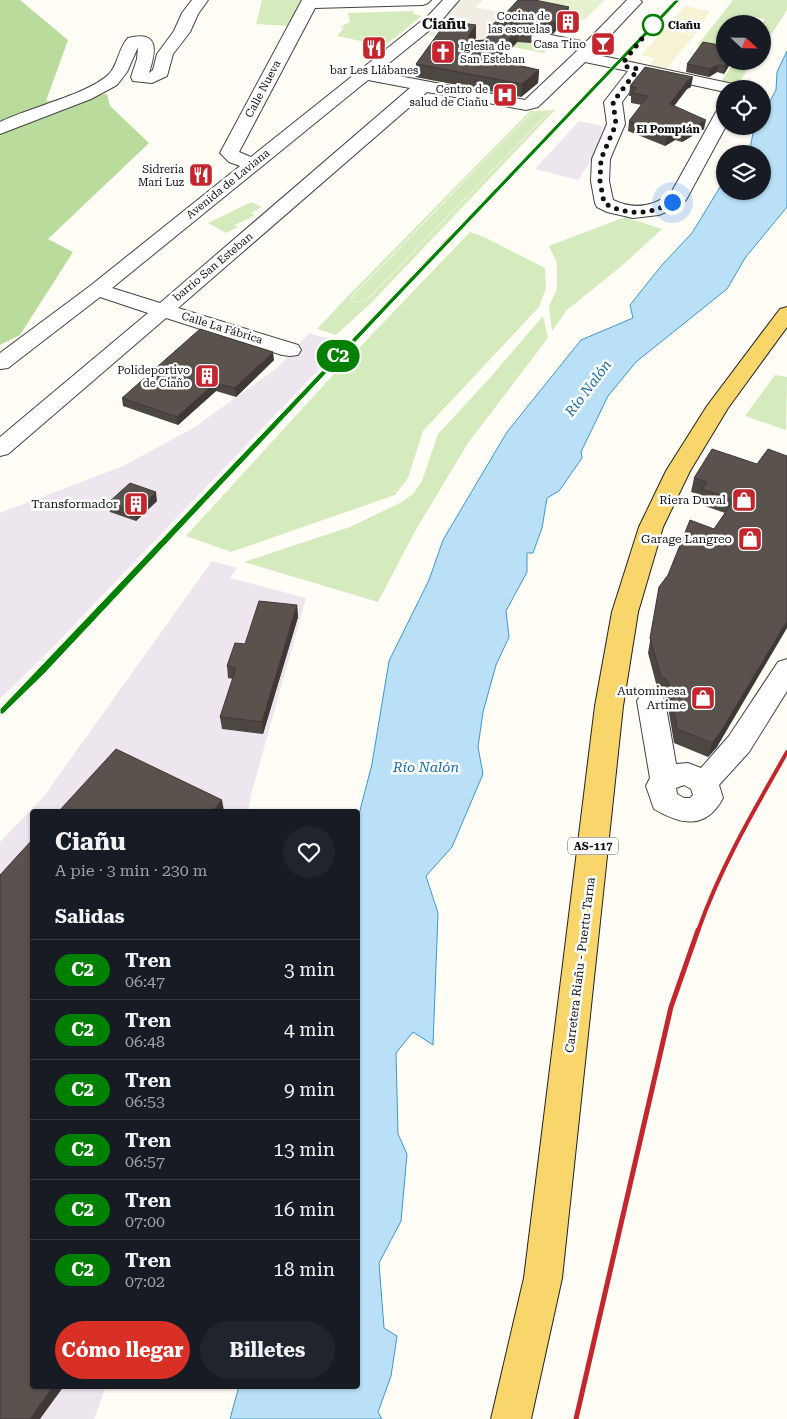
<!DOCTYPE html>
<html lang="es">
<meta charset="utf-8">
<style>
body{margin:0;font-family:"Roboto Serif",serif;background:#20242c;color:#f1f3f6;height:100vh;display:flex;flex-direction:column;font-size:19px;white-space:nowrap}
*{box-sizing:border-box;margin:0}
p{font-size:16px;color:#9ea1a6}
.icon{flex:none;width:28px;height:28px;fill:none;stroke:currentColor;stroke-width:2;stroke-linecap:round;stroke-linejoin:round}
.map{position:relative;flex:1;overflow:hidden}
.drawer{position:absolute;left:30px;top:809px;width:330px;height:580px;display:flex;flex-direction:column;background:#171b24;border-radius:5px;box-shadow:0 1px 4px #0004}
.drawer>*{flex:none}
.badge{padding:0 10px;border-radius:16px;font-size:18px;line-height:32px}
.needle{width:32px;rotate:112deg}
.fabs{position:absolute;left:716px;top:15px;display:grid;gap:10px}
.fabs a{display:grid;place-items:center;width:55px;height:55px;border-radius:50%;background:#171b24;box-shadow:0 1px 4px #0004;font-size:25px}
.you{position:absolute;width:25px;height:25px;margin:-12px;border:4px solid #fff;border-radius:50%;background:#1a73e8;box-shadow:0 0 0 8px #1a73e833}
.map>.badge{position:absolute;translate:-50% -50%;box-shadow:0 0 0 2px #fff}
h2{padding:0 25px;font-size:19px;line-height:45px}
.round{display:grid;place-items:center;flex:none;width:52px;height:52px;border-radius:26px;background:#20242c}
.headline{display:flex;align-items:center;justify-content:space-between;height:85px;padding:0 25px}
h1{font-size:24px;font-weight:700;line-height:38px}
.button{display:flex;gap:10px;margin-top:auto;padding:10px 25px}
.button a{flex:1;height:58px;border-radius:30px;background:#d93025;color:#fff;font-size:20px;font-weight:700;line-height:58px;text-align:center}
.button a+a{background:#20242c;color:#f1f3f6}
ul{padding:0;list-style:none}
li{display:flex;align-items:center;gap:15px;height:60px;padding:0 25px;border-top:1px solid #363941}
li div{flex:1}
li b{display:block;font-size:19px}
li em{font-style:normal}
li .badge{min-width:55px;font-weight:700;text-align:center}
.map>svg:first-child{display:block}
.industrial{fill:#eee6ef}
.farmland{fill:#f6f3d4}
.green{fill:#d5ebbd}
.forest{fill:#b9dc9c}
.pitch{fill:#e6f2cf;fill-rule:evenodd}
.plaza{fill:#f1ede2}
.water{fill:#b9e0f7;stroke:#3f96cf}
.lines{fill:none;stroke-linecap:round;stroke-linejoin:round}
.minor-casing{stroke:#444;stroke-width:2}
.major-casing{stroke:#222;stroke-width:2}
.minor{fill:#fff;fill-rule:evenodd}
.major{fill:#f9d66b;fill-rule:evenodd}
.rail-far3{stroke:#c4262e;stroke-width:2.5}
.rail-far2{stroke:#c4262e;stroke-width:3}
.rail-far1{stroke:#c4262e;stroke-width:4}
.rail{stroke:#c4262e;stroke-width:5}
.wall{fill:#4d4742}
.shaded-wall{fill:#3f3936}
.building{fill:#5a524d;stroke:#3f3936}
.line{fill:#008000;stroke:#fff}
.walk{stroke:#111;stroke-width:5;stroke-dasharray:0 9}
.stop-dot{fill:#fff;stroke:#008000;stroke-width:2.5}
.labels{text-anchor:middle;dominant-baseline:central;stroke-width:5;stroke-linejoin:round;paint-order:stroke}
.far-poi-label{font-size:11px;fill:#111;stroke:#fff;text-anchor:end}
.far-stop-label{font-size:11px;font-weight:bold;fill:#111;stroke:#fff;text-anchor:start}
.far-street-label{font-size:11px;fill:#111;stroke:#fff}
.far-neighbourhood-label{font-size:11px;font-weight:bold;fill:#111;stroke:#fff}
.shield{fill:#fff;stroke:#585858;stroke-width:1}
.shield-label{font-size:11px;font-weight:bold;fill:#111}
.poi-label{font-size:12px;fill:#111;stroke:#fff;text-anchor:end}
.street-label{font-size:12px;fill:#111;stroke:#fff}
.water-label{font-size:14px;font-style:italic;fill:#1768a6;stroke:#fff}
.far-district-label{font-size:15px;font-weight:bold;fill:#111;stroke:#fff}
</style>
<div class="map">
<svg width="787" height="1419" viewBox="0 0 787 1419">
<rect width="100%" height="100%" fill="#fffdf5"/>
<path class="industrial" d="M579 121 602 126 599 149 578 180 535 169Z
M309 333 344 343 54 646 0 699V513L123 466 195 427 277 368Z
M212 561 237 568 230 578 306 598 252 791 248 811H32V1386H106L94 1419H0V842L44 796Z"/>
<path class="farmland" d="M685 6 710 11 695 34 684 32 690 24 671 21Z
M665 29 695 35 664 71 647 68 655 58 641 55Z"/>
<path class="green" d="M262 0H303L291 26 256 24Z
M733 0H787V10L767 41 763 40 762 24 765 19 751 16 748 22 761 24H725V51L697 46Z
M413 11 414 14 422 16 384 46 337 36 344 28 340 27 350 22 348 13Z
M532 40 554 43 544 53 513 47 517 42H533Z
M735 61H753L737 86 721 82Z
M555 110 371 303 336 335 317 329 348 296 530 111Z
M251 202 262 207 251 213 255 215 235 225 238 227 226 233 208 223Z
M625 217 662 229 624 264 567 310 552 331 549 306 557 289V263L549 246Z
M470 232 484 237 545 268 546 288 539 307 423 431 408 478 395 495 231 552 186 536 333 375Z
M543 316 548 338 468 443 414 533 378 602 244 562 350 527 402 502 413 494 422 481 438 434 489 379Z
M775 375 787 377 786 430 745 416Z"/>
<path class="forest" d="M0 0H20L68 40 46 101 107 94 110 106 149 143 48 239 73 252 20 335 0 345Z"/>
<path class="pitch" d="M520 0H605L584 20 551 14Z
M550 110 551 111 368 300 358 303 351 301V296L531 112ZM549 111 366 300 358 302 352 300 353 297 532 113Z"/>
<path class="plaza" d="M451 0H483L476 7 506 14 484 41 474 38H444L416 33Z"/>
<path class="water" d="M787 51V207L745 258 727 289 636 362 608 396 581 452 582 458 559 491 547 498 542 528 533 553H527V572L506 611 509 637 496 665 483 712 478 747 483 774 452 847 426 876 438 913 433 1045 413 1032 396 1053 398 1134 407 1154 401 1221 379 1263 384 1328 397 1336 391 1376 378 1412 382 1419H230L239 1386H358V818L372 764 389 661 429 580 443 540 507 432 581 340 633 318 630 305 662 265 692 233 725 179V191H762V154H749L754 128 756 126H762L763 114 776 90 777 72Z"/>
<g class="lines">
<defs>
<path id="minor" d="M192 0H208L198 14 190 32 173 54 167 76 152 83 133 81 131 77 137 59 138 47 127 72 117 85 91 99 0 134V122C28 108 89 94 109 74 118 65 118 49 128 38 160 30 156 51 149 73L153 70 157 54 174 31 182 13Z
M302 0H431L428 3 423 5 315 8 239 152 251 157 429 15 443 0H459L441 21 378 72 525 100 578 50 490 32 488 29 490 26 496 24 586 42 627 0H640L642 2 639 5 593 54 733 84 739 85 741 89H725V92L643 74 622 102 625 124 610 159 609 181 613 200C634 210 653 207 671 193L716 112 719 108 725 107 726 126 686 200 677 207 659 215 633 218 607 212 597 207 595 203 591 181 592 159 607 124 604 102 628 71 585 62 538 107 526 110 427 92 178 308 298 345 301 350 298 355 290 356 282 355 166 318 8 454 0 456V437L148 313 100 297 8 368 0 369V353L90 286 240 166 229 162 220 153ZM368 80 410 88 160 303 112 288Z
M787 659V691L749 752 719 785 723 798C706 830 681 825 654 809L646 786 650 778 637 701 641 694 651 691 661 694 665 701 676 764 688 763 701 768 729 736 778 662ZM684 785 691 789 693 795 690 798H684L677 794 676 788Z"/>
<path id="major" d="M787 307V327L728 408 690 471 663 527 638 612 623 706 562 1278 531 1419H491L524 1278 595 706 612 612 639 527 666 471 707 406 780 309Z"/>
</defs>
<use href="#minor" class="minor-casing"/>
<use href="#major" class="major-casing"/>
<use href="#minor" class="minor"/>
<use href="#major" class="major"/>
<path class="rail-far3" d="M447 241 677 0"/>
<path class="rail-far2" d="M160 545 448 240"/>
<path class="rail-far1" d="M0 712 161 544
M698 931C720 868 754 810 787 752"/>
<path class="rail" d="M576 1419 671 1007 698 930"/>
</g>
<path class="wall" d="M505 14 568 17 553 34 504 24Z
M493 25 532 30 531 43 517 42 501 61 539 70 538 83 521 97 415 77 416 64 476 38 474 41 485 40 492 31Z
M725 61H732L724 74 717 72 709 77 686 72 687 64Z
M630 86 691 87 687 89 674 106 704 129 682 142 675 140 665 146 628 131 629 121 642 105 631 103V96H629Z
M274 360 236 397 216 391 178 425 123 406 122 398Z
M757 464 717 747 708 757 674 743 667 701 663 693 658 691 648 653 659 587 714 529 725 513 699 504 701 495 691 492 694 478Z
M157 501 136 521 110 512 108 503Z
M297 605 298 617 263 734 222 729 220 717 233 679 228 678 227 666 245 644Z"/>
<path class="shaded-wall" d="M569 7 568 17 553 34 554 23Z
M476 25V38L467 49 468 36Z
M518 29 517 42 491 72 492 59Z
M728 61H732L724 74 725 66Z
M718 65 717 72 709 77 710 69Z
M539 70 538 83 521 97 522 84Z
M693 77 691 87 687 89 668 114 670 104 688 80Z
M706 120 704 129 682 142 683 132Z
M677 130 675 140 665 146 667 136Z
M273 352 274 360 236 397 235 388Z
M215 383 216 391 178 425 177 417Z
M156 492 157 501 136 521 135 513Z
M297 605 298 617 263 734 262 722Z
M787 621V628L717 747 708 757 712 743Z
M222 800 224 811H212Z
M53 1386H64L40 1419H30Z"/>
<path class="building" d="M518 0H535L569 7 554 23 505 14Z
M447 21 476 25 468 36 472 41 485 40 494 29 493 25 495 22 532 30 518 29 492 59 539 70 522 84 416 64Z
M703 42 725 46V61H728L725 66 718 65 710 69 687 64Z
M645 67 693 77 688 80 670 104 706 120 683 132 677 130 667 136 629 121 648 96 632 93 637 88 630 86Z
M200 329 273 352 235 388 215 383 177 417 122 398Z
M712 449 757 464 768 449 787 456V621L720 733 712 743 677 729 670 686 666 679 661 677 650 638 659 587 668 575 690 520 714 529 734 500 702 489 707 482 694 478Z
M130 483 156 492 135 513 108 503Z
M259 601 297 605 262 722 220 717 236 668 227 666 235 643 245 644Z
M116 749 222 800 212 811H59Z
M32 840V1386H53L30 1419H0V875Z"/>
<path class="line" d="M675 0H680L395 300 45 673 3 714H0V709L39 668Z"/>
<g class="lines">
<path class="walk" d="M653 25 625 60 624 66 638 69 613 102 616 124 601 159 600 181 604 203C625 215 650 216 672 202"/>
</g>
<defs>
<symbol id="building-square" viewBox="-11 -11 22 22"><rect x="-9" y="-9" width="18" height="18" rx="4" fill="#c4262e" stroke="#fff"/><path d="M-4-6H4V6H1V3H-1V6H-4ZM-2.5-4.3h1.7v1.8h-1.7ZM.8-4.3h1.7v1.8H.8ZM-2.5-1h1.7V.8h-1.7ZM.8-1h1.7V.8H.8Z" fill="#fff"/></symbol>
<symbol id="bar-square" viewBox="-11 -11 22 22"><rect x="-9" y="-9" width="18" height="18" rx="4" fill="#c4262e" stroke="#fff"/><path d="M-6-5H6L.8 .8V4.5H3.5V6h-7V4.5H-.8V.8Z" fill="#fff"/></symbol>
<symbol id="restaurant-square" viewBox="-11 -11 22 22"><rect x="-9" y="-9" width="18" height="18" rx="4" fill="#c4262e" stroke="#fff"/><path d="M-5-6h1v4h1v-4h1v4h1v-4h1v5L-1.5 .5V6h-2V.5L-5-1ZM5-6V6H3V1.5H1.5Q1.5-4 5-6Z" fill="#fff"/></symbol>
<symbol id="church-square" viewBox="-11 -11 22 22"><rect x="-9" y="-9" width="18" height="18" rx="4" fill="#c4262e" stroke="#fff"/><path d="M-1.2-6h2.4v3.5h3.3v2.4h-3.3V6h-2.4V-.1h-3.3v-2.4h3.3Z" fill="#fff"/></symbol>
<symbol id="hospital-square" viewBox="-11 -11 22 22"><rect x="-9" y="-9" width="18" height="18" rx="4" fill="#c4262e" stroke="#fff"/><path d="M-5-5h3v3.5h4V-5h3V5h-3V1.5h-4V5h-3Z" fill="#fff"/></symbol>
<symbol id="shop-square" viewBox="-11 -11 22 22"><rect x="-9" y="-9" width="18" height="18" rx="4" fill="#c4262e" stroke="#fff"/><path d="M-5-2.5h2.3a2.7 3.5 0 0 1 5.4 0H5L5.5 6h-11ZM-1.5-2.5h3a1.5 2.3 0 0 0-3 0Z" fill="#fff"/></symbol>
</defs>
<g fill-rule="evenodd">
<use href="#building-square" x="554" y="8" width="28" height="28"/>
<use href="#bar-square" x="589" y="30" width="28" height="28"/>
<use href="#restaurant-square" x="360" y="34" width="28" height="28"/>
<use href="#church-square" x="429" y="38" width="28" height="28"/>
<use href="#hospital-square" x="491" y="81" width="28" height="28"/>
<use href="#restaurant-square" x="187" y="161" width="28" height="28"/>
<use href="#building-square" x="193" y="362" width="28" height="28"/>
<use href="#shop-square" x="730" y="486" width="28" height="28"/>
<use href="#building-square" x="122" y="490" width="28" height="28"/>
<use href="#shop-square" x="736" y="525" width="28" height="28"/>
<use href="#shop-square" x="689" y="684" width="28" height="28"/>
</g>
<circle class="stop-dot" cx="653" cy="25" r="10"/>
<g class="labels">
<g class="far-poi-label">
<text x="550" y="16">Cocina de<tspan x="550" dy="13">las escuelas</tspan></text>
<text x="586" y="44">Casa Tino</text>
<text x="460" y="46" text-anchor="start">Iglesia de<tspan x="460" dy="13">San Esteban</tspan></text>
<text x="374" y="70" text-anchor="middle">bar Les Llábanes</text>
<text x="488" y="89">Centro de<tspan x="488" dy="13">salud de Ciañu</tspan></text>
<text x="184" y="169">Sidreria<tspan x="184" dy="13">Mari Luz</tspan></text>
<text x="190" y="370">Polideportivo<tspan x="190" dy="13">de Ciaño</tspan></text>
</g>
<g class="far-stop-label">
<text x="668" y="25">Ciañu</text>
</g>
<g class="far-street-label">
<text transform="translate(263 89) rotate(-62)">Calle Nueva</text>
<text transform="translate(228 184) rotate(-39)">Avenida de Laviana</text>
<text transform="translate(213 267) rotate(-40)">barrio San Esteban</text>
<text transform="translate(222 328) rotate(17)">Calle La Fábrica</text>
</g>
<g class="far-neighbourhood-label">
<text x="668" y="129">El Pompián</text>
</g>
<rect class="shield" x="568" y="837.5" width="50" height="17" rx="4"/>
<g class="shield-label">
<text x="593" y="846">AS-117</text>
</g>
<g class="poi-label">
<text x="726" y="500">Riera Duval</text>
<text x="118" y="504">Transformador</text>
<text x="732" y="539">Garage Langreo</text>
<text x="686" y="691">Autominesa<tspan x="686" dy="14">Artime</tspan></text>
</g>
<g class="street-label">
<text transform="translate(580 965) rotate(-83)">Carretera Riañu - Puertu Tarna</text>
</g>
<g class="water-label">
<text transform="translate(588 388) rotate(-53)">Río Nalón</text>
<text x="426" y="767">Río Nalón</text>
</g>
<g class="far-district-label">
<text x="444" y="24">Ciañu</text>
</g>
</g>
</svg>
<div class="fabs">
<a><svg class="needle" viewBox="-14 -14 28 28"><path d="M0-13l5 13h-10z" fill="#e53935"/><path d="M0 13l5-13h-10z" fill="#9ea1a6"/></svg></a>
<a><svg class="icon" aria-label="locate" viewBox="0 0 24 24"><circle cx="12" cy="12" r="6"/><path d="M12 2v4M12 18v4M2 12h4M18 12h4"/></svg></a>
<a><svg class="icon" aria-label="layers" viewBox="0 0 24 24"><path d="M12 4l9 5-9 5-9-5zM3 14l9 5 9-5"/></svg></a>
</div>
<div class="you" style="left:672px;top:202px"></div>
<b class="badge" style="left:338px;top:356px;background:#008000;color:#fff">C2</b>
<section class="drawer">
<div class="headline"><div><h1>Ciañu</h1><p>A pie · 3 min · 230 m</p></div><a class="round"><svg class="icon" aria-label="heart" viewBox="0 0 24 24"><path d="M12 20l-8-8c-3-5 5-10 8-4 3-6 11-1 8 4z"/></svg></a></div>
<h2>Salidas</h2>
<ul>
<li><span class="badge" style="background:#008000;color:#fff">C2</span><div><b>Tren</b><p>06:47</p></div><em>3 min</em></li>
<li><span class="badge" style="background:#008000;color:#fff">C2</span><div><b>Tren</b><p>06:48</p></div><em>4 min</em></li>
<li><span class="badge" style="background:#008000;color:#fff">C2</span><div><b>Tren</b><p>06:53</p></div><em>9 min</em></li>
<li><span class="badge" style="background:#008000;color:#fff">C2</span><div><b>Tren</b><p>06:57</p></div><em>13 min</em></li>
<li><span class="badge" style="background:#008000;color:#fff">C2</span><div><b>Tren</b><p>07:00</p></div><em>16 min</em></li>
<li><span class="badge" style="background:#008000;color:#fff">C2</span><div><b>Tren</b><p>07:02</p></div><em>18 min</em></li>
</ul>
<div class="button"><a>Cómo llegar</a><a>Billetes</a></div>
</section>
</div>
